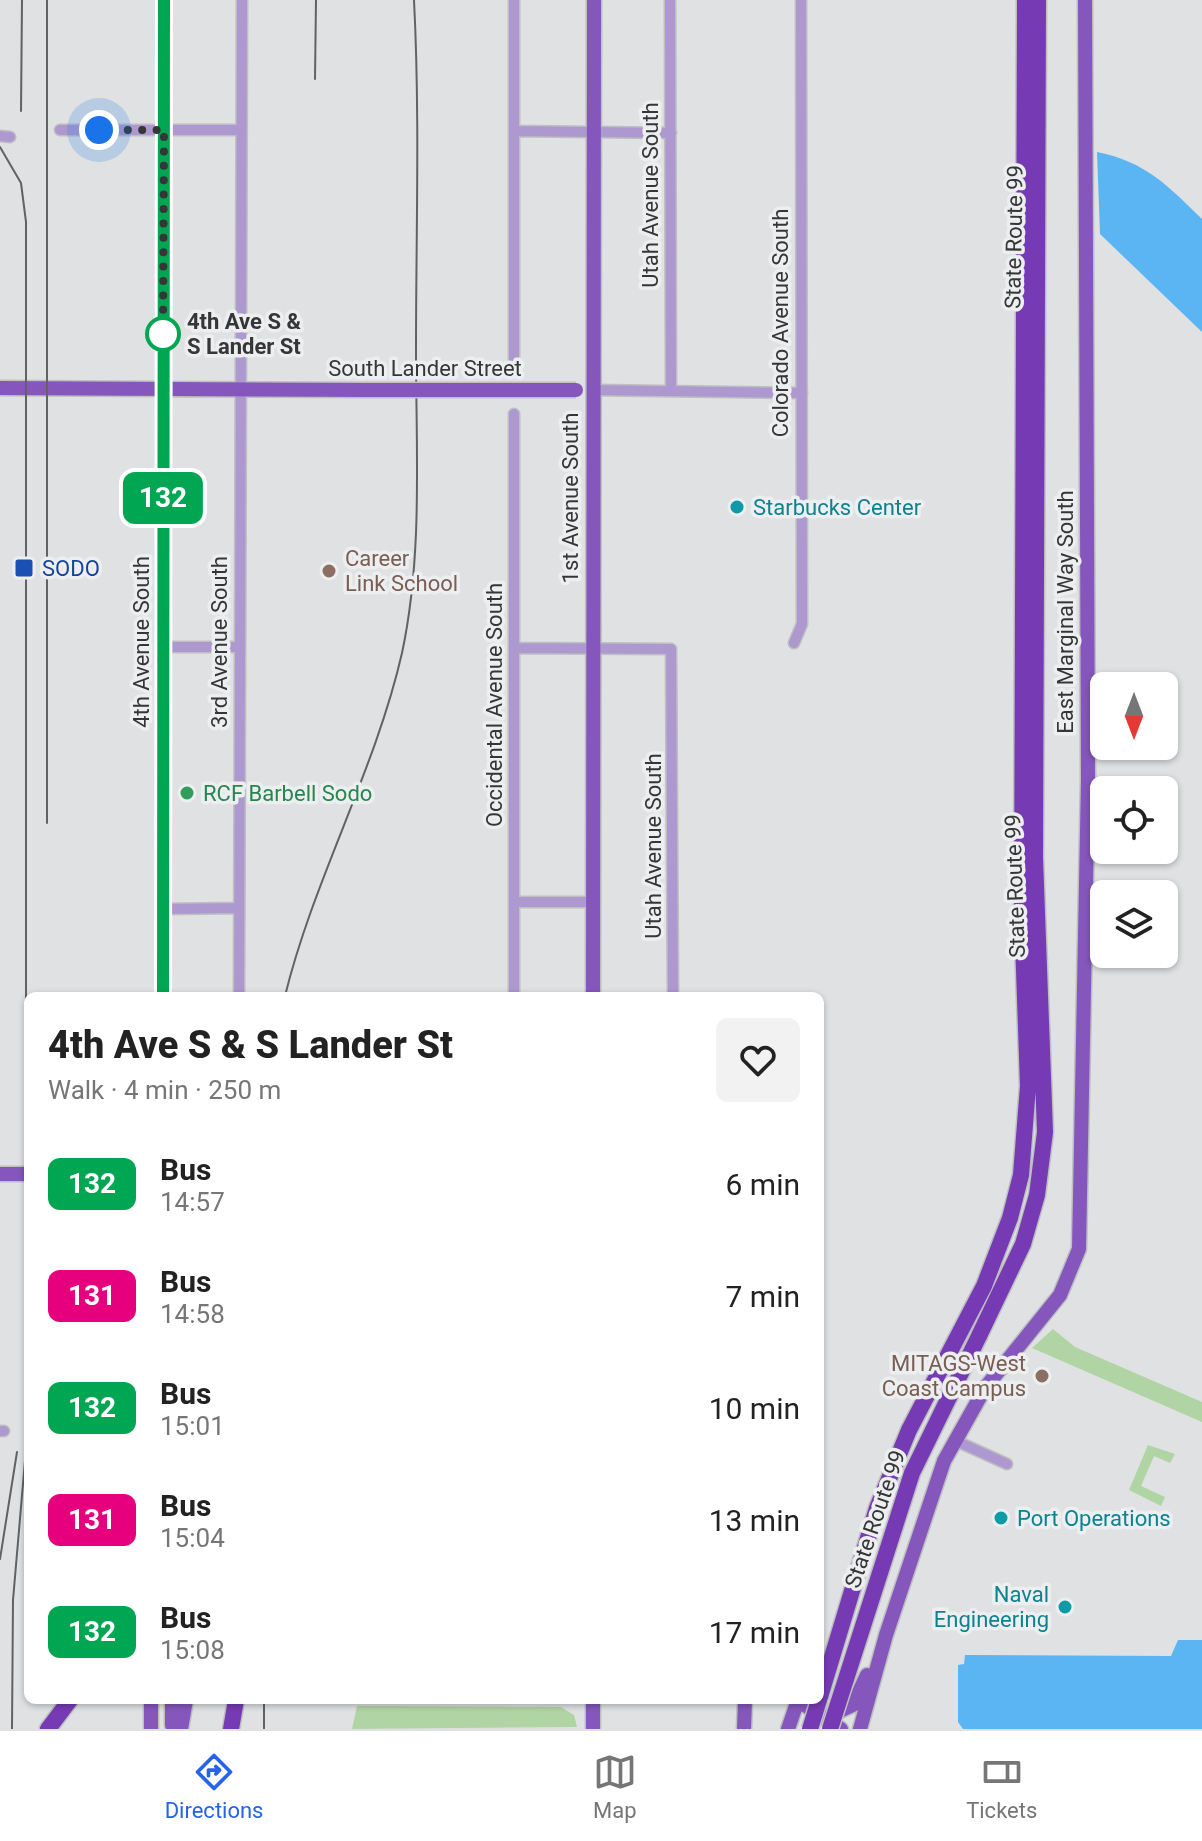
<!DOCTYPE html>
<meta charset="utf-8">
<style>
body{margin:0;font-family:Roboto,sans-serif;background:#f2f2f2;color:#222;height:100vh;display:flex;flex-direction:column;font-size:30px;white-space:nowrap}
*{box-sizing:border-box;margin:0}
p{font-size:26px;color:#767676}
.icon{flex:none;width:44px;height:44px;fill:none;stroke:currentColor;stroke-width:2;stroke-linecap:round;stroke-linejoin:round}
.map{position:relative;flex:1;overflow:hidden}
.sheet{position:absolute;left:24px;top:992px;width:800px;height:712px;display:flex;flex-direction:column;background:#fff;border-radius:12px;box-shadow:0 2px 6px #0004}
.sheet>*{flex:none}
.badge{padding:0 16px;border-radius:12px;font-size:28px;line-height:52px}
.needle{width:52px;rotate:180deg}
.buttons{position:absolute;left:1090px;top:672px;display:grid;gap:16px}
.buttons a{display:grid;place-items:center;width:88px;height:88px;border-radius:12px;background:#fff;box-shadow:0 2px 6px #0004;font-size:40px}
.you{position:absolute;width:40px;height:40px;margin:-20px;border:6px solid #fff;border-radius:50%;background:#1a73e8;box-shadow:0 0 0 12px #1a73e833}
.map>.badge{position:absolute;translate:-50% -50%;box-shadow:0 0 0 4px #fff}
.round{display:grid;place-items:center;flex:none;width:84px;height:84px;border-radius:12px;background:#f2f2f2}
.headline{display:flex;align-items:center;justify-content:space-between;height:136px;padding:0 24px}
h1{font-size:38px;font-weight:800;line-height:60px}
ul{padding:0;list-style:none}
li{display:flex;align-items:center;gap:24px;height:112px;padding:0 24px}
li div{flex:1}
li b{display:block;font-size:30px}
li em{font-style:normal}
li .badge{min-width:88px;font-weight:700;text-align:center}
.tabs{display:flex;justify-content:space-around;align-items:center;height:112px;border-top:2px solid #e0e0e0;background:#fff;font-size:22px;color:#767676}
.tabs a{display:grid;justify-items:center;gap:4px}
.tabs .on{color:#2563eb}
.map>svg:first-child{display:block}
.green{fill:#b1d4a4}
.water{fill:#5bb5f3}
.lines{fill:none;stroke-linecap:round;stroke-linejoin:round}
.minor-casing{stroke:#bdbfc1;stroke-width:13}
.major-casing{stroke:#bdbfc1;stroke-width:17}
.highway-casing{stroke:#bdbfc1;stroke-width:19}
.minor{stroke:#ae98d0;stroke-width:10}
.major{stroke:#8557bc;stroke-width:14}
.highway{stroke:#763bb4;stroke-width:16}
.tram{stroke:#626263;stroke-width:2}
.rail{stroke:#626263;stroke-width:2}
.major-bridge-casing{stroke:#bdbfc1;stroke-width:17;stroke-linecap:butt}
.highway-bridge-casing{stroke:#bdbfc1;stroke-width:19;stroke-linecap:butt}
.major-bridge{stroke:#8557bc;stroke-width:14}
.highway-bridge{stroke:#763bb4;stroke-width:16}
.line-casing{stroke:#fff;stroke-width:18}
.line{stroke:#00a651;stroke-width:12}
.walk{stroke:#363637;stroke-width:8;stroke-dasharray:0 14.4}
.stop-dot{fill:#fff;stroke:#00a651;stroke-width:4}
.culture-dot{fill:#0f9aa8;stroke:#edeef0;stroke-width:3}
.transit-dot{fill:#1a4fb4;stroke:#edeef0;stroke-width:3}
.education-dot{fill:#8d6e63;stroke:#edeef0;stroke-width:3}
.leisure-dot{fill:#2e9e5b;stroke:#edeef0;stroke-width:3}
.labels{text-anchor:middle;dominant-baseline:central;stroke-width:7;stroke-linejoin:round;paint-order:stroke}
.street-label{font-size:22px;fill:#363637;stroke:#edeef0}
.stop-label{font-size:22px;font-weight:bold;fill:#363637;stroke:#edeef0;text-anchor:start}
.culture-label{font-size:22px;fill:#0d838f;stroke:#edeef0;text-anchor:start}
.education-label{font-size:22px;fill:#785e54;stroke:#edeef0;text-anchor:start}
.transit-label{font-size:22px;fill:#164399;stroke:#edeef0;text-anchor:start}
.leisure-label{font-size:22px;fill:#27864d;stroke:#edeef0;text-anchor:start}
</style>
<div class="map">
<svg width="1202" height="1729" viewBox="0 0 1202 1729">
<rect width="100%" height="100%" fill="#dfe1e3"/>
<path class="green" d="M1053 1329 1075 1347 1202 1402V1422L1032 1348Z
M1148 1445 1175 1454 1170 1463 1154 1456 1141 1486 1165 1497 1161 1506 1129 1490Z
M357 1706 561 1707 574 1715 577 1727 352 1729Z"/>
<path class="water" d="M1097 152C1146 162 1167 185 1202 219V332L1100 234Z
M1178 1640H1202V1729H963L958 1722V1665L964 1664 965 1655 1171 1656Z"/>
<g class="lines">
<defs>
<path id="minor" d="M514 0V364
M670 0 671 390
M60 130H241
M514 131 671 133
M0 136 10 137
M592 390 802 393
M514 414V996
M794 643 802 624 801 0
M163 647H239
M514 648 671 649 673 996
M514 902H593
M163 909 238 908
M239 996 242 0
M0 1431H4
M954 1440 1007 1464"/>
<path id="major" d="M0 388 367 390
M163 996 164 0
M593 996 594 0
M0 1174H28
M593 1700V1729
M797 1700 841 1729
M829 1716 853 1705 867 1675
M172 1725V1700
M151 1729V1700
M181 1729 186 1700
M744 1729 745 1700
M788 1729 798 1700
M860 1729 886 1635 944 1461 985 1388 1060 1295 1079 1249 1088 780 1085 0"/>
<path id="highway" d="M979 1336 1023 1244 1037 1195 1045 1132 1035 858 1038 0
M820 1697 877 1508 909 1430 984 1286 1010 1218 1021 1175 1028 1086 1022 912 1025 0
M48 1729 70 1700
M231 1729 236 1700"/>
</defs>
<use href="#minor" class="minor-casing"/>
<use href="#major" class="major-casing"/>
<use href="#highway" class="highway-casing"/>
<use href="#minor" class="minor"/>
<use href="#major" class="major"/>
<use href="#highway" class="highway"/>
<path class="tram" d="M0 147 21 183 26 222V1449L13 1600 12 1729
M0 1559 17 1452"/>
<path class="rail" d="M315 79 316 0
M21 111 22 0
M47 823V0
M285 996C314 878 375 771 402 653 423 555 416 450 416 351 416 234 420 117 414 0
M264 1729V1700"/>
<defs>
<path id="major-bridge" d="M367 390H576"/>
<path id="highway-bridge" d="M810 1729 819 1700
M830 1729 912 1473 979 1336"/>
</defs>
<use href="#major-bridge" class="major-bridge-casing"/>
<use href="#highway-bridge" class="highway-bridge-casing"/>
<use href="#major-bridge" class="major-bridge"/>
<use href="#highway-bridge" class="highway-bridge"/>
</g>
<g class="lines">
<defs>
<path id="line" d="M163 996 164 0"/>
</defs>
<use href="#line" class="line-casing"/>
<use href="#line" class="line"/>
<path class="walk" d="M99 130H164L163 337V334"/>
</g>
<circle class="stop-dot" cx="163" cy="334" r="16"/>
<g class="culture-dot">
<circle cx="737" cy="507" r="8"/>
<circle cx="1001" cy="1518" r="8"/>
<circle cx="1065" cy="1607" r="8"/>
</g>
<rect class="transit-dot" x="14" y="558" width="20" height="20" rx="4"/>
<g class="education-dot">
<circle cx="329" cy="571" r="8"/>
<circle cx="1042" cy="1376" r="8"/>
</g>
<circle class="leisure-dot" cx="187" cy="793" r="8"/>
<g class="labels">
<g class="street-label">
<text transform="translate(650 195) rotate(-90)">Utah Avenue South</text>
<text transform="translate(1014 237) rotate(-89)">State Route 99</text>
<text transform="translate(780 323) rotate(-90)">Colorado Avenue South</text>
<text x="425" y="368">South Lander Street</text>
<text transform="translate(570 498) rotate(-90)">1st Avenue South</text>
<text transform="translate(1065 612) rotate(-90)">East Marginal Way South</text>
<text transform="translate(141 642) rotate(-90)">4th Avenue South</text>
<text transform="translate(219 642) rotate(-90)">3rd Avenue South</text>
<text transform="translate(494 705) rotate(-90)">Occidental Avenue South</text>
<text transform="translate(653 846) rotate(-90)">Utah Avenue South</text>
<text transform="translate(1015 886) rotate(-92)">State Route 99</text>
<text transform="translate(875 1519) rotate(-71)">State Route 99</text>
</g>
<g class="stop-label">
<text x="187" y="321">4th Ave S &amp;<tspan x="187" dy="25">S Lander St</tspan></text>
</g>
<g class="culture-label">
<text x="753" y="507">Starbucks Center</text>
<text x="1017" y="1518">Port Operations</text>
<text x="1049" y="1594" text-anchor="end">Naval<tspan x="1049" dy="25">Engineering</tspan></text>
</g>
<g class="education-label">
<text x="345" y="558">Career<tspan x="345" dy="25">Link School</tspan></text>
<text x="1026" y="1363" text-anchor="end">MITAGS-West<tspan x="1026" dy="25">Coast Campus</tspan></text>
</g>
<g class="transit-label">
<text x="42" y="568">SODO</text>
</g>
<g class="leisure-label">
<text x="203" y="793">RCF Barbell Sodo</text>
</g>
</g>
</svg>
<div class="buttons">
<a><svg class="needle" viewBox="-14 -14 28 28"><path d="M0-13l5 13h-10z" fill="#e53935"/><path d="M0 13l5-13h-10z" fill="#767676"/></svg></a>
<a><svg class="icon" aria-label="locate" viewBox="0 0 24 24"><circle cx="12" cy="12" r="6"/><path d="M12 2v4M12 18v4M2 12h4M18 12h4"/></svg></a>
<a><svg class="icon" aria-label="layers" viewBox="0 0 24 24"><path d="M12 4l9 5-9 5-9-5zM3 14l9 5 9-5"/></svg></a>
</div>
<div class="you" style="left:99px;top:130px"></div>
<b class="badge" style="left:163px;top:498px;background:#00a651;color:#fff">132</b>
<section class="sheet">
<div class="headline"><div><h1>4th Ave S &amp; S Lander St</h1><p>Walk · 4 min · 250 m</p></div><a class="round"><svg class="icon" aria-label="heart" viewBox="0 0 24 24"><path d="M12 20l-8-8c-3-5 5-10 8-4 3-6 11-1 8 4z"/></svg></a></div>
<ul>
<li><span class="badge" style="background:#00a651;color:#fff">132</span><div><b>Bus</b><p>14:57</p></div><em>6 min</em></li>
<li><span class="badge" style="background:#e6007e;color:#fff">131</span><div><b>Bus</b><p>14:58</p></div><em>7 min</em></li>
<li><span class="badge" style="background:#00a651;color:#fff">132</span><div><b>Bus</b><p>15:01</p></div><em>10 min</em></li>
<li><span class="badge" style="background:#e6007e;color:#fff">131</span><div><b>Bus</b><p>15:04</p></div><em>13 min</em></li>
<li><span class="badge" style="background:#00a651;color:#fff">132</span><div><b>Bus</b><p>15:08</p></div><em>17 min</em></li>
</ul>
</section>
</div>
<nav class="tabs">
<a class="on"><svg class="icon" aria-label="directions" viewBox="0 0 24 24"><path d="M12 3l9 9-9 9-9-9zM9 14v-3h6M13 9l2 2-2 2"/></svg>Directions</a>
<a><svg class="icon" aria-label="map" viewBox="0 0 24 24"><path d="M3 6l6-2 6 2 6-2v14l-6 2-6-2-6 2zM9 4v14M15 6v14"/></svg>Map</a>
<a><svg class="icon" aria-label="tickets" viewBox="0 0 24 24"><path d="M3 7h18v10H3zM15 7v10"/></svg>Tickets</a>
</nav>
